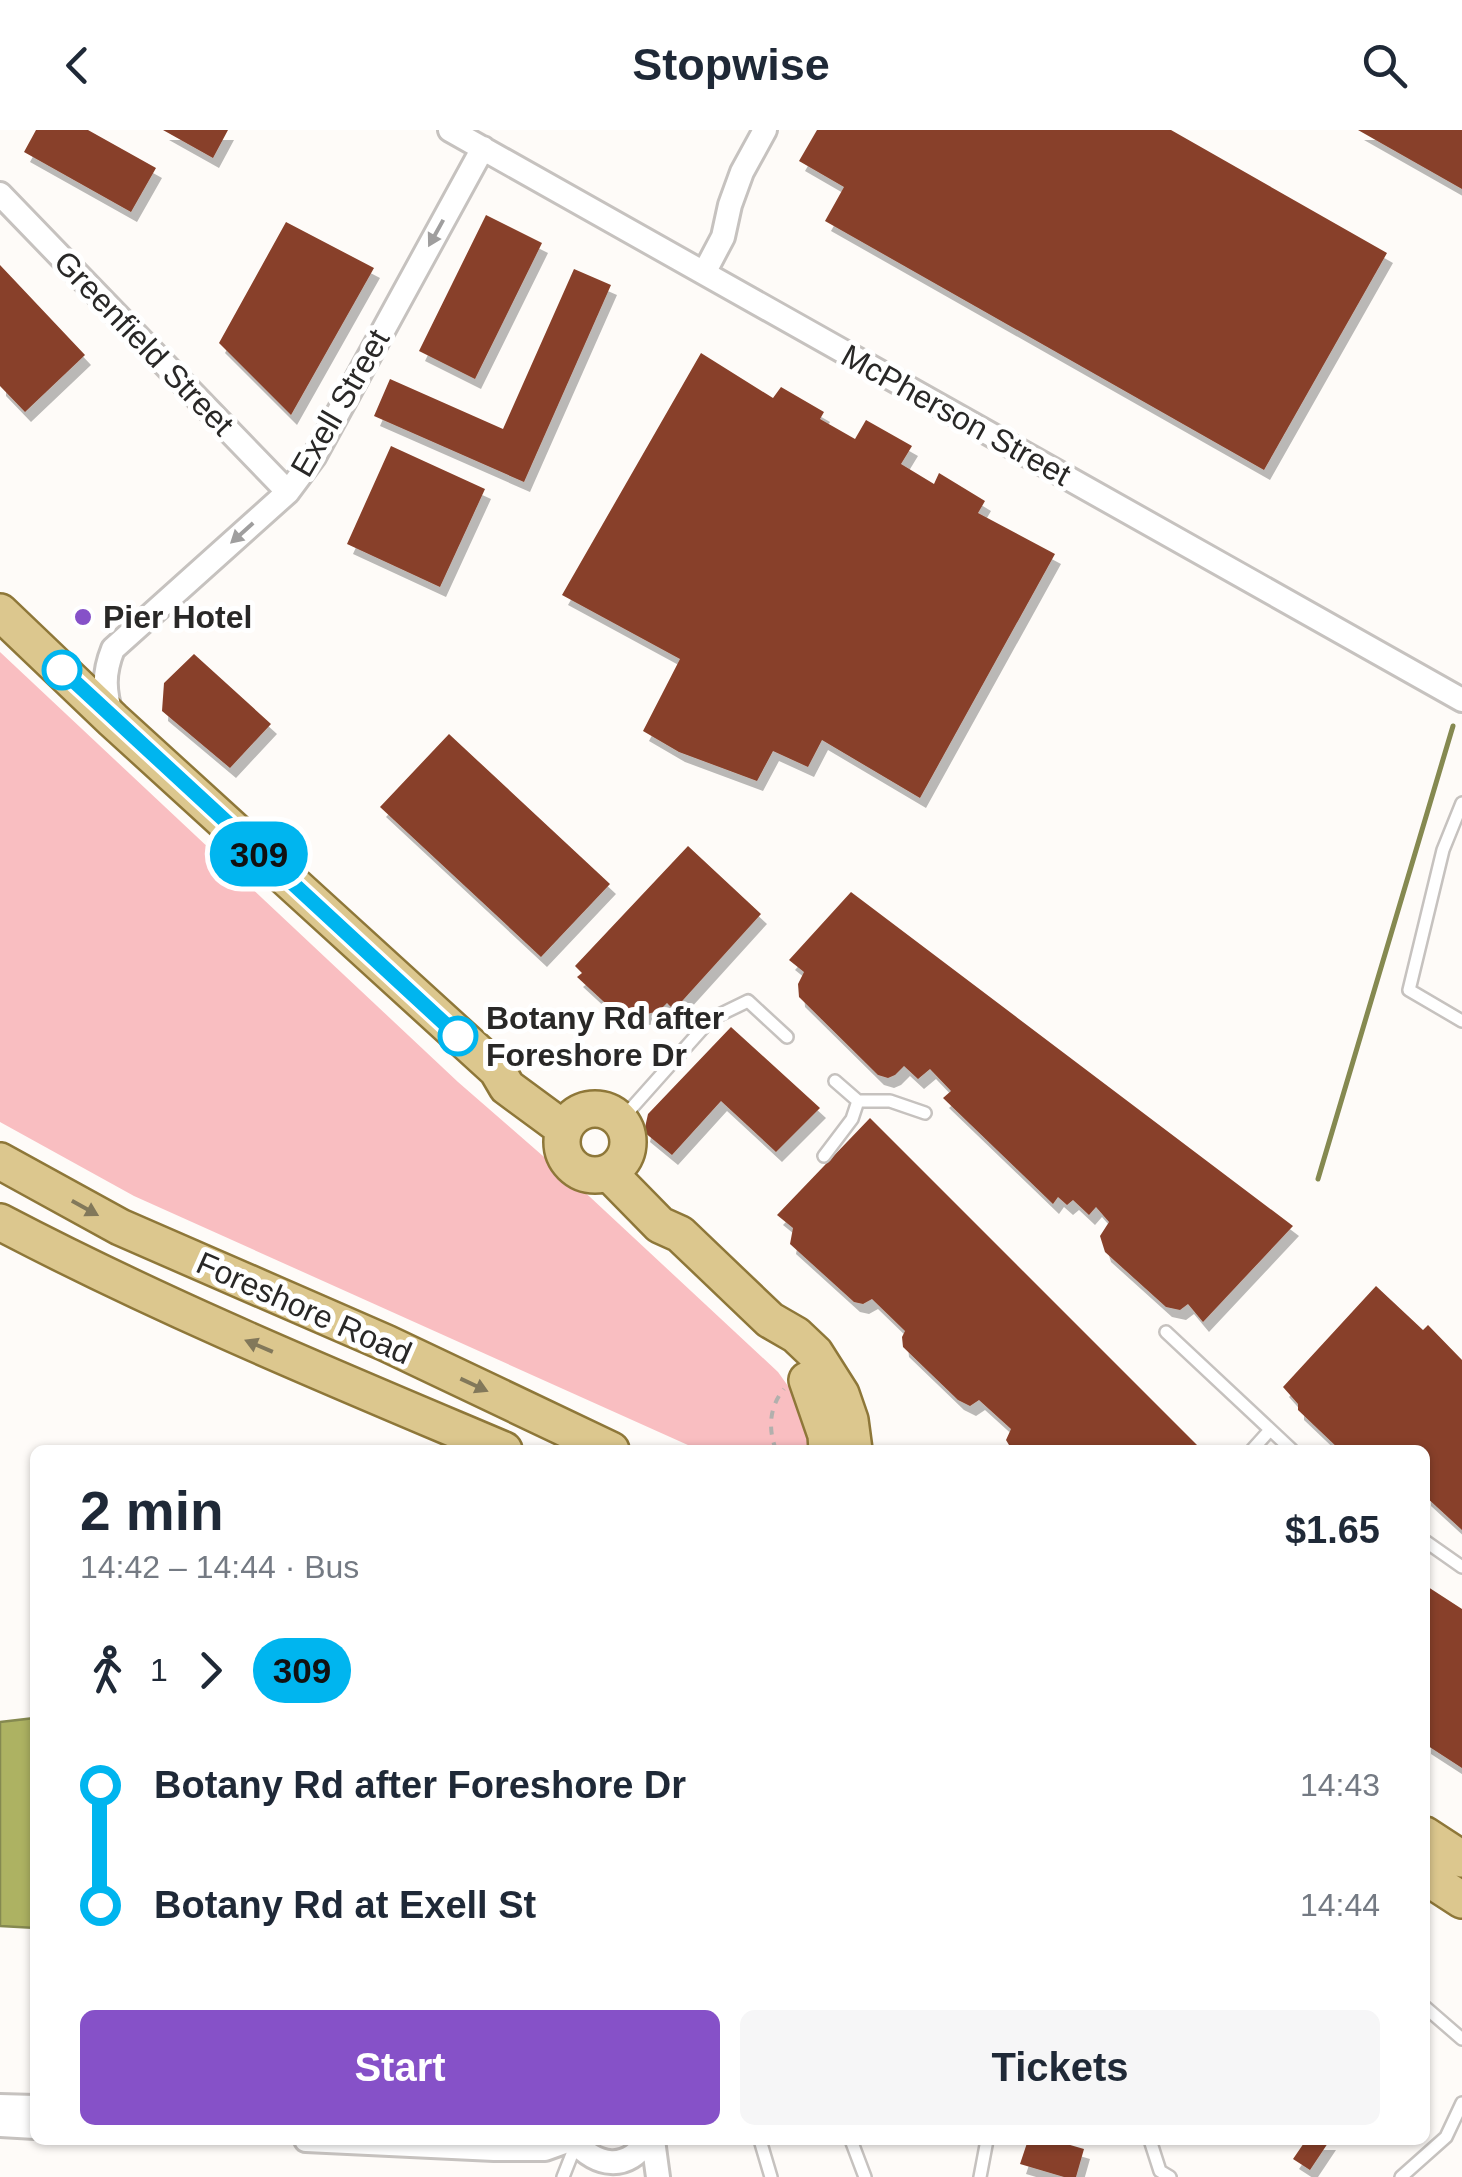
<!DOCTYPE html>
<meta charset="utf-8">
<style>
body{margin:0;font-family:Helvetica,sans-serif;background:#f6f6f7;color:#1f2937;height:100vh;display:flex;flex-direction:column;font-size:38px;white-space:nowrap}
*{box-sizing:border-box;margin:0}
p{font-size:32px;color:#747a83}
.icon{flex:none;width:55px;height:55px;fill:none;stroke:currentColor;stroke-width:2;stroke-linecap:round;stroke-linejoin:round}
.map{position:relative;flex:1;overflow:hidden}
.details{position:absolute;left:30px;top:1315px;width:1400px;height:700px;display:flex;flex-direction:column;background:#fff;border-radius:15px;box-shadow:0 2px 8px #0004}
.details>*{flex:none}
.badge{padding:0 20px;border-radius:32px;font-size:35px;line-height:65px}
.map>.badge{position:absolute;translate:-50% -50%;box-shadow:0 0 0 5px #fff}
.legs{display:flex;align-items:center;gap:15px;height:110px;padding:0 50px;font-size:32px}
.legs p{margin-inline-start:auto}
.summary{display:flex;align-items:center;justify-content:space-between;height:170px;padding:0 50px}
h1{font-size:55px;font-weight:700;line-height:75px}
.primary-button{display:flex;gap:20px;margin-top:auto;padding:20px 50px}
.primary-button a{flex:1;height:115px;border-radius:15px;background:#8651c8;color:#fff;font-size:40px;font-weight:700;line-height:115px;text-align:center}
.primary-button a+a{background:#f6f6f7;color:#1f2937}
ul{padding:0 50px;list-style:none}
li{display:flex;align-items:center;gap:35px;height:120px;font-size:38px}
li i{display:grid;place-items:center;width:15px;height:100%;margin:0 12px;background:currentColor}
li i::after{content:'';width:25px;height:25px;margin:-12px;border:8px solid;border-radius:50%;background:#fff}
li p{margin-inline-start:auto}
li:first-child i{background:linear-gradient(#0000 50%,currentColor 0)}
li:last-child i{background:linear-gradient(currentColor 50%,#0000 0)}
header{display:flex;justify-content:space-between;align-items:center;height:130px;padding:0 50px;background:#fff;font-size:45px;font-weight:700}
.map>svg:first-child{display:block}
.green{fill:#f9bec1}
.water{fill:#adb262;stroke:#858950;stroke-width:2.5}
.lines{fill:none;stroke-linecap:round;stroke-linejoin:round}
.stream{stroke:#858950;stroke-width:5}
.building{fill:#88412a;filter:url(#shadow)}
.lane-casing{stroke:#c6c2bf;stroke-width:16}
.street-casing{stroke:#c6c2bf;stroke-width:28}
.primary-casing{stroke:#8e7739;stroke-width:40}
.path{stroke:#b2b0ad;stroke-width:4;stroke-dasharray:8 8;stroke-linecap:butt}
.lane{stroke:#fff;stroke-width:11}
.street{stroke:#fff;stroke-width:22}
.primary{stroke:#dcc78e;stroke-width:35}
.oneway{fill:#9f9e9e}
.oneway2{fill:#82785a}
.line-1-casing{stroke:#fff;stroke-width:22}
.line-1{stroke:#00b5ef;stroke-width:15}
.poi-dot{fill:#8651c8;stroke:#fff;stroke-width:4}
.stop-1-dot{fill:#fff;stroke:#00b5ef;stroke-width:5}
.labels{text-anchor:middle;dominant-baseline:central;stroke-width:10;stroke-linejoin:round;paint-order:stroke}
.street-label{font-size:32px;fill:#292827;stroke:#fff}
.poi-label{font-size:32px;font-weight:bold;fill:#292827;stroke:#fff;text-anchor:start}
.stop-label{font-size:32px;font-weight:bold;fill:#292827;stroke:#fff;text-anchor:start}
</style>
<header><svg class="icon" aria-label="back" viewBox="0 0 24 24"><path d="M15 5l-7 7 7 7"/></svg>Stopwise<svg class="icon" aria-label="search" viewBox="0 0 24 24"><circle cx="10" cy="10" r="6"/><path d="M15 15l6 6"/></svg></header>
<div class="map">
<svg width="1462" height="2047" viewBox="0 0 1462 2047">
<defs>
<filter id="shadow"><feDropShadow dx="6" dy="10" stdDeviation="0" flood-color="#0004"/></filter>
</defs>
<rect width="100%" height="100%" fill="#fefbf8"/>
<path class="green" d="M0 522 458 952 590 1067 778 1242 793 1263 820 1320H699L134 1066 0 992Z"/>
<path class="water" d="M35 1588V1798L0 1796V1592Z"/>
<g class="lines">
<path class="stream" d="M1318 1049 1453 596"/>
</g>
<path class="building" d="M36 0H88L156 38 131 82 24 22Z
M163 0H228L213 28Z
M817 0H1171L1387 123 1264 340 825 91 844 57 799 31Z
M1358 0H1462V59Z
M486 85 542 113 475 249 419 221Z
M286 92 374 138 291 285 219 213Z
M0 135 85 225 25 282 0 256Z
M574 139 611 155 524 352 374 286 390 249 503 299Z
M701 223 773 268 781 257 824 282 820 289 855 309 866 290 912 316 901 334 934 354 939 343 985 371 978 383 1055 424 920 668 822 610 808 637 773 621 757 651 679 622 643 601 680 529 562 465Z
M391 316 485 359 440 457 347 414Z
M194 524 271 594 230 638 162 581 164 553Z
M449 604 610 754 541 827 380 677Z
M688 716 761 784 674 880 667 873 659 881 643 885 622 875 616 883 577 847 582 843 575 836Z
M851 762 1293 1096 1203 1192 1188 1174 1180 1180 1166 1177 1105 1122 1100 1106 1109 1092 1096 1077 1089 1085 1073 1070 1067 1075 1058 1067 1053 1074 943 968 951 961 930 939 918 949 904 936 895 945 888 948 878 945 799 867 798 854 804 842 789 830Z
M731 897 820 978 776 1022 721 971 672 1025 644 1002 648 984Z
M870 988 1202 1320H1012L1006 1310 1011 1299 979 1270 970 1276 958 1270 903 1217 902 1207 905 1201 872 1169 863 1174 854 1172 790 1114 793 1098 777 1085Z
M1376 1156 1423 1200 1428 1195 1462 1230V1400L1425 1366V1320H1340L1298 1280V1274L1283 1257Z
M1425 1455 1462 1479V1638L1425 1614Z
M1028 2010H1053L1084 2019 1076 2047H1064L1020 2034Z
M1306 2010H1330L1310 2040 1293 2029Z"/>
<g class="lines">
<defs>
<path id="lane" d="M1462 673 1443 720 1409 860 1462 891
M835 951 858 971H890L925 983
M621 990 711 889 748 871 787 907
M824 1026 852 989 858 971
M1166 1202 1292 1320
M1252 1320 1270 1300
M1425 1411 1462 1437
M1425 1877 1462 1909
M760 2010 771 2047
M851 2010 865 2047
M1150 2010 1160 2041 1170 2047
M563 2047 576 2014
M980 2047 987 2010
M1401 2047 1446 2007 1462 1973"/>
<path id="street" d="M450 0 1462 570
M0 64 288 362
M704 143 723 107 730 75 742 42 765 0
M112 587C104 561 103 544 113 519L288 362 314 327 483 18
M0 1976 35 1977
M0 1995 35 1997
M306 2010 494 2019H545L570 2010
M573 2010C597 2037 626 2042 648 2010
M653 2010 658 2047"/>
<path id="primary" d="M0 482 113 590 497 940 507 957 564 999
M562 1012a33 33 0 1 1 66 0a33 33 0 1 1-66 0Z
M0 1031 120 1097 386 1213 611 1320
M609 1043 660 1095 680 1104 770 1190 796 1205 815 1223 841 1264 850 1290 854 1320
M0 1092C164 1178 334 1248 504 1320
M807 1250 826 1305 827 1320
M1425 1705 1462 1729
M1425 1746 1462 1770"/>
</defs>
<use href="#lane" class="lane-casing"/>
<use href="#street" class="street-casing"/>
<use href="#primary" class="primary-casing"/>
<path class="path" d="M776 1320C768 1299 769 1277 784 1259"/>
<use href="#lane" class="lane"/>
<use href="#street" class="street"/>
<use href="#primary" class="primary"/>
</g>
<defs><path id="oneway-solid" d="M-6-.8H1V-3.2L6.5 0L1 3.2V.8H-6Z" transform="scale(2.5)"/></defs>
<g class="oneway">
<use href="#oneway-solid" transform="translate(436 103) rotate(119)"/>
<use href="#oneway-solid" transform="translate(242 403) rotate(138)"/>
</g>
<g class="oneway2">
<use href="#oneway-solid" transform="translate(85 1078) rotate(29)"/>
<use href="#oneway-solid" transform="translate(259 1216) rotate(-157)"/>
<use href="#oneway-solid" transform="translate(474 1255) rotate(25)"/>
</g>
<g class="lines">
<defs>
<path id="line-1" d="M62 540 458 906"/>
</defs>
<use href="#line-1" class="line-1-casing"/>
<use href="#line-1" class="line-1"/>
</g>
<circle class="poi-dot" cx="83" cy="487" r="10"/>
<g class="stop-1-dot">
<circle cx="62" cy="540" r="18"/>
<circle cx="458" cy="906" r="18"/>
</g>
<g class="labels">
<g class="street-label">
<text transform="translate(144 213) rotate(46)">Greenfield Street</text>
<text transform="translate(340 273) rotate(-60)">Exell Street</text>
<text transform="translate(956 285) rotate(29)">McPherson Street</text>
<text transform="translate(304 1178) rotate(24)">Foreshore Road</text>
</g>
<g class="poi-label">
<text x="103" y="487">Pier Hotel</text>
</g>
<g class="stop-label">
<text x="486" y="888">Botany Rd after<tspan x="486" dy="37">Foreshore Dr</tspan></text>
</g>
</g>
</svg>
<b class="badge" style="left:259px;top:724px;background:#00b5ef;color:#111">309</b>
<section class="details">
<div class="summary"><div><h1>2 min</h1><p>14:42 – 14:44 · Bus</p></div><b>$1.65</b></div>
<div class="legs"><svg class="icon" aria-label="walk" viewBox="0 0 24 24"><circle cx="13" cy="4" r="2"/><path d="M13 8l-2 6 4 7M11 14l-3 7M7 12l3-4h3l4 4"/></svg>1<svg class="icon" aria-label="forward" viewBox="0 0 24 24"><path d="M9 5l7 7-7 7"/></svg><b class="badge" style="background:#00b5ef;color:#111">309</b></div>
<ul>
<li><i style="color:#00b5ef"></i><b>Botany Rd after Foreshore Dr</b><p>14:43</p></li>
<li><i style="color:#00b5ef"></i><b>Botany Rd at Exell St</b><p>14:44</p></li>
</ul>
<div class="primary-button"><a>Start</a><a>Tickets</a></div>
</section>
</div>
